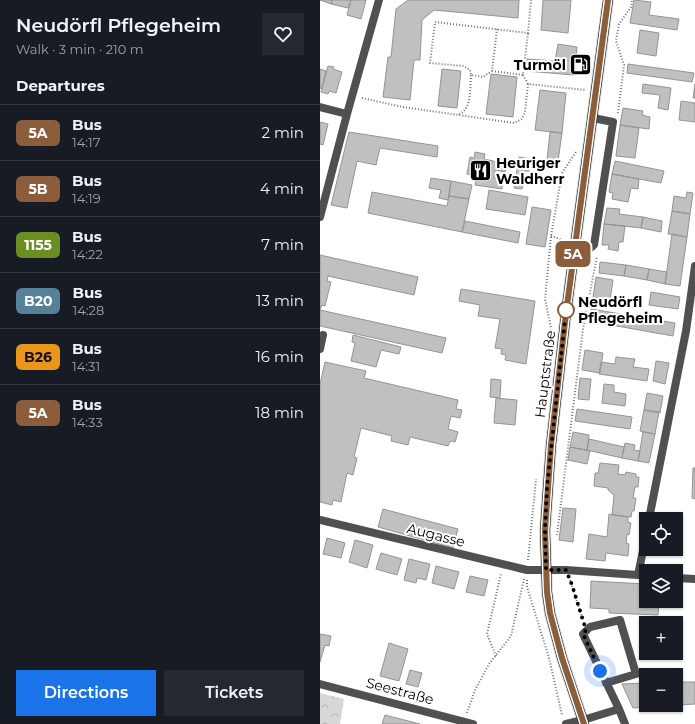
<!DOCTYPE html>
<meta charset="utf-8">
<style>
body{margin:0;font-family:Montserrat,sans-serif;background:#242831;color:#f1f3f6;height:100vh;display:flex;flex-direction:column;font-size:15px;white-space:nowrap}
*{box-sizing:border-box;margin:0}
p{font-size:13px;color:#9ea1a6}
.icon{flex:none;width:22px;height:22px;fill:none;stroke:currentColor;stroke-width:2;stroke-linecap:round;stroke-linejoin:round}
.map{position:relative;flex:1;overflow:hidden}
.details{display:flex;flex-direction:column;background:#171b24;width:320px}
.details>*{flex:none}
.badge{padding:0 8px;border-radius:6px;font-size:14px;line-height:26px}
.fabs{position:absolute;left:319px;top:512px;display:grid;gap:8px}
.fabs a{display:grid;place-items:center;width:44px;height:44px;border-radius:0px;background:#171b24;box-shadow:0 1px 3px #0004;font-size:20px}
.you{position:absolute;width:20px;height:20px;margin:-10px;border:3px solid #fff;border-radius:50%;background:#1a73e8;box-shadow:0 0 0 6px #1a73e833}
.map>.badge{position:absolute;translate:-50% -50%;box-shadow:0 0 0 2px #fff}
h2{padding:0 16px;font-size:15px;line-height:36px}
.round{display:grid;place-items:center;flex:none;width:42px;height:42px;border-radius:0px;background:#242831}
.head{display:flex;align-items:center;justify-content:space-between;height:68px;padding:0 16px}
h1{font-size:19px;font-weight:600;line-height:30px}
.cta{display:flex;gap:8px;margin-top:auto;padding:8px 16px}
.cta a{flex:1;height:46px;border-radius:0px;background:#1a73e8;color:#fff;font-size:16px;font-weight:600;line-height:46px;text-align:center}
.cta a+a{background:#242831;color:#f1f3f6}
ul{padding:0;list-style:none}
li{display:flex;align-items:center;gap:12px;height:56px;padding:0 16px;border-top:1px solid #363941}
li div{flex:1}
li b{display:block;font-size:15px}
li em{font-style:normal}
li .badge{min-width:44px;font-weight:700;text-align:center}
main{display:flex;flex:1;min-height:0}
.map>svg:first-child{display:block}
.forest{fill:url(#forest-crowns)}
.building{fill:#c0c0c0;stroke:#949494}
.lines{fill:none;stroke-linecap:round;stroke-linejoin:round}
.primary-casing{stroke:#dbdbdb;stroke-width:12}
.path{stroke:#727272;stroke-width:2;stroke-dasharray:1 2;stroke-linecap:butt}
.lane{stroke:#505050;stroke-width:8}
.street{stroke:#505050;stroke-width:8}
.primary{stroke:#000;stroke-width:10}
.line-casing{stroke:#fff;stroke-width:9}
.line{stroke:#8b5d3b;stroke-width:6}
.walk{stroke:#000;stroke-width:4;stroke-dasharray:0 7.2}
.stop-dot{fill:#fff;stroke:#8b5d3b;stroke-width:2}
.labels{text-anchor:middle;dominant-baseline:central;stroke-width:4;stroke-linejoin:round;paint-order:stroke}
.poi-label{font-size:14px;font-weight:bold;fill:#000;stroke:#fff;text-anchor:end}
.stop-label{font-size:14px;font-weight:bold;fill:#000;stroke:#fff;text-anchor:start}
.street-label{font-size:14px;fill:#000;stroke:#fff}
</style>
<main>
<section class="details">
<div class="head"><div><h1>Neudörfl Pflegeheim</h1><p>Walk · 3 min · 210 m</p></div><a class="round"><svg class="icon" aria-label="heart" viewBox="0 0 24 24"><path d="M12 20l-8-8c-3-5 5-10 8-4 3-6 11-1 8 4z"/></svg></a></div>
<h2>Departures</h2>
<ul>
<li><span class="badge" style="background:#8b5d3b;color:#fff">5A</span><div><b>Bus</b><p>14:17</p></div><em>2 min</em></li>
<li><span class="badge" style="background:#8b5d3b;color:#fff">5B</span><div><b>Bus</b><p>14:19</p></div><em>4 min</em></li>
<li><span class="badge" style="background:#6b8e23;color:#fff">1155</span><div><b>Bus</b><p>14:22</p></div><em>7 min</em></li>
<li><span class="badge" style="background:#558298;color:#fff">B20</span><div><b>Bus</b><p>14:28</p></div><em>13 min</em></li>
<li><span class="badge" style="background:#ea961b;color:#111">B26</span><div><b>Bus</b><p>14:31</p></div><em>16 min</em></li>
<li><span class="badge" style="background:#8b5d3b;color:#fff">5A</span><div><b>Bus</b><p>14:33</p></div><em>18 min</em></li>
</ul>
<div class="cta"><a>Directions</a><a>Tickets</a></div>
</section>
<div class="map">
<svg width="375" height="724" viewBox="0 0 375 724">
<defs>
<pattern id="forest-crowns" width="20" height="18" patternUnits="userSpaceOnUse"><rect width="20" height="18" fill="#d7d7d7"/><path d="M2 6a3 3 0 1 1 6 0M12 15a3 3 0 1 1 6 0" fill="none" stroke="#b7b7b7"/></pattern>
</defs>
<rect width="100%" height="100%" fill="#fff"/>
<path class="forest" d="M0 693 24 699 20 724H0Z"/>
<path class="building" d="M0 0H12L11 4Z
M12 0H31L28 8 11 4Z
M31 0H46L41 19 27 15Z
M88 0H199L198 18 114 10 102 20 100 60H94L90 100 63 97 68 57H71L76 9Z
M223 0H251L248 33 221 30Z
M314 0 331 2 329 15 359 19 357 30 310 23Z
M320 30 339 33 336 56 317 53Z
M238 44 257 47 254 75 206 71 207 59 235 61Z
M308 64 374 73 372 82 307 73Z
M8 66 14 67 13 69 22 72 16 93 9 91 8 94 1 92Z
M0 69 6 71 2 89 0 88Z
M122 69 141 71 137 108 118 106Z
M171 74 197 77 193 117 166 114Z
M323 84 351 88 348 110 338 108 340 95 322 93Z
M375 84V98H373Z
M220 90 246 93 242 133 215 130Z
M361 101 375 103V122L359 120Z
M303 108 323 111 322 115 330 117 329 129 300 125Z
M0 122 8 124 3 145 0 144Z
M300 125 319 128 315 158 296 156Z
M29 132 118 146 117 157 60 148 56 165 37 161 27 208 11 205Z
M230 132 242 133 238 161 227 160Z
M155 152 165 154 164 159 187 164 185 172 175 170 174 178 183 180 182 189 155 185 157 176 147 174 150 157 154 158Z
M199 157 211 159 209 171H205L202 189 194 188Z
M295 161 344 171 341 183 292 174Z
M292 174 319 179 318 189 311 188 308 202 292 199 293 193 289 192Z
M111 178 131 181 128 200 119 198 121 190 109 188Z
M131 181 152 185 149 199 129 196Z
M169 190 208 197 205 215 166 209Z
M52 192 127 206 129 196 149 199 142 232 48 213Z
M367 192 373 193 370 214 352 211 354 196 366 198Z
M212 207 231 210 225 247 206 244Z
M287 208 300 209 299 214 323 217 321 228 284 224Z
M352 211 370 214 367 237 348 234Z
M323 217 342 221 341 232 321 228Z
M145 221 200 232 198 243 142 232Z
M284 224 305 226 303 242H299L298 251 288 249 289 245H282Z
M352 234 367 237 360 286 345 284Z
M0 255 98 277 94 295 8 276 7 281 11 282 5 306 2 305 0 310 126 338 122 353 0 326Z
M280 262 306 265 304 276 279 273Z
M306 265 329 269 327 280 304 276Z
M329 269 347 272 345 284 327 280Z
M276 277 293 280 290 300 273 297Z
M141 289 215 301 206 364 185 360 186 355 181 354 182 349 175 348 180 319 158 316 160 305 139 301Z
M331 292 360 297 358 309 329 305Z
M271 309 355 323 353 336 269 321Z
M33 335 81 347 79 354 61 350 56 367 31 361 35 343 32 342Z
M265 350 283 353 280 373 262 370Z
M296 357 315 359 313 367 329 369 327 381 279 374 281 362 295 364Z
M336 361 349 363 345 384 333 381Z
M5 362 46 371 44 378 138 400 136 409 142 410 140 418 131 416 128 429 138 432 135 442 130 441 128 446 90 437 88 445 71 441 72 436 41 428 34 457 37 458 33 475 27 473 21 502 13 500 12 505 0 502V384Z
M260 378 271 379 269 400 258 399Z
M171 379 181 380 180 398 170 397Z
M284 384 294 385V392L306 394 305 406 282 403Z
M327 393 343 396 340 413 324 410Z
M176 398 197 400 195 425 174 423Z
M257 409 312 417 310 429 255 421Z
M324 410 339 412 335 434 320 431Z
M253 432 269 435 267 450 250 447Z
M323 432 335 434 329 463 318 461Z
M269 439 304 447 302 458 267 450Z
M305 443 315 445 314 450 320 451 318 461 302 458Z
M250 447 270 451 267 464 248 460Z
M280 463 299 465 298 474 305 475 306 472 316 474V477H319L318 487H315L313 498H316L314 511H312L311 517 292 515 294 495 288 490V488L274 486 275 473H278Z
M373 468H375V499L372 498Z
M243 508 256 509 253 542 239 540Z
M63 509 138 529 133 548 58 527Z
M289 514 308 517V522L311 523 309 535 307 534 306 543 309 544 308 556 286 553 285 561 266 559 269 534 287 537Z
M7 538 25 543 21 558 3 554Z
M35 540 53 545 47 568 29 562Z
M61 553 82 559 77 575 56 569Z
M89 559 110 564 106 580 97 578 96 583 84 580Z
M116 566 139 572 134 589 112 583Z
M150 576 168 580 164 596 146 592Z
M271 581 326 584V601H339L338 615 289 613V609L270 608Z
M0 634 11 636 9 646 5 645 0 662Z
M69 643 88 649 79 681 60 676Z
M90 670 102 673 98 687 86 684Z
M356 682H375V704L313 708 302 684 326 683V705H356Z
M65 715 100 724H62Z"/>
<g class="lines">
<defs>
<path id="primary" d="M264 724 242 658 230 613 227 592 225 530 231 445 246 313 288 0"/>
</defs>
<use href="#primary" class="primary-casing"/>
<path class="path" d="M177 29 172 71 163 77 151 75 150 70 143 66 110 63 115 22 208 33 211 0
M172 71 203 75 208 33
M203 75 208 84 266 90
M42 98 83 107 194 123 202 119 205 112 208 84
M298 113 304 65 296 41 299 24 311 7 312 0
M139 114C152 110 150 87 151 75
M231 236 246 241
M232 333 225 299 231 236 242 173 256 152
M237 535 263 329 277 256
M208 560 216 479
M207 580V587L229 658 242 715
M250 580 263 620
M176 656 167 634 181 574
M147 713 155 690 169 664 191 636 204 579"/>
<path class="lane" d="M254 253 268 250 274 245 293 122 273 118
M0 349 3 335
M286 683 316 674 300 620 270 627 263 634 299 709
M263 720 299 709 305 724"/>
<path class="street" d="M0 107 27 114
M0 217 27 114 59 0
M329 519 366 331 375 266
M0 520 207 570H246L318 575 326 536
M356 578 375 579
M0 684 153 724
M246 724 263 720"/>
<use href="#primary" class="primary"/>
</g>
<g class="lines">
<defs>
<path id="line" d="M264 724 242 658 230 613 227 592 225 530 231 445 246 313 288 0"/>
</defs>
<use href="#line" class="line-casing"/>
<use href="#line" class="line"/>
<path class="walk" d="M246 310 227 487 225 530 226 570H246L252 585 266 630 263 634 280 671"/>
</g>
<defs>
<symbol id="fuel-square" viewBox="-11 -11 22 22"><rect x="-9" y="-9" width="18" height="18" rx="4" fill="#000" stroke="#fff"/><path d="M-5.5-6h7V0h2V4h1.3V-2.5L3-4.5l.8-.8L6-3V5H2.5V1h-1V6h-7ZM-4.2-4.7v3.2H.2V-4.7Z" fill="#fff"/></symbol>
<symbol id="restaurant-square" viewBox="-11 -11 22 22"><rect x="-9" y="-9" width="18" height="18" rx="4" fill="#000" stroke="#fff"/><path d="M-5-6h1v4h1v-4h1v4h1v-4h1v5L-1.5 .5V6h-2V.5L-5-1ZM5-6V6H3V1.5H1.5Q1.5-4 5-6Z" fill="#fff"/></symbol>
</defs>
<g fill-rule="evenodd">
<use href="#fuel-square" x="248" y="52" width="25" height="25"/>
<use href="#restaurant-square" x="148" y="158" width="25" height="25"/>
</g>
<circle class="stop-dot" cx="246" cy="310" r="8"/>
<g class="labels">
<g class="poi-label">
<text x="246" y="65">Turmöl</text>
<text x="176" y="163" text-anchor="start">Heuriger<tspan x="176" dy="16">Waldherr</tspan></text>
</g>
<g class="stop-label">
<text x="258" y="302">Neudörfl<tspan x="258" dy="16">Pflegeheim</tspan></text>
</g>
<g class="street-label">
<text transform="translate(225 374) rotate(-83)">Hauptstraße</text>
<text transform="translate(116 535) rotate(14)">Augasse</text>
<text transform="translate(80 691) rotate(15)">Seestraße</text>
</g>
</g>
</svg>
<div class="fabs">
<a><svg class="icon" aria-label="locate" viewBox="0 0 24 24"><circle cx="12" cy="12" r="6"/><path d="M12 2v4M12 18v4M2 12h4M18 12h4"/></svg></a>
<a><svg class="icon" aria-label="layers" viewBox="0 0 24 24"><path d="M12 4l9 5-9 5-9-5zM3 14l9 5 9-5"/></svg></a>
<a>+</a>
<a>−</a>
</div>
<div class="you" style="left:280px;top:671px"></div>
<b class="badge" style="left:253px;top:254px;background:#8b5d3b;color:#fff">5A</b>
</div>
</main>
